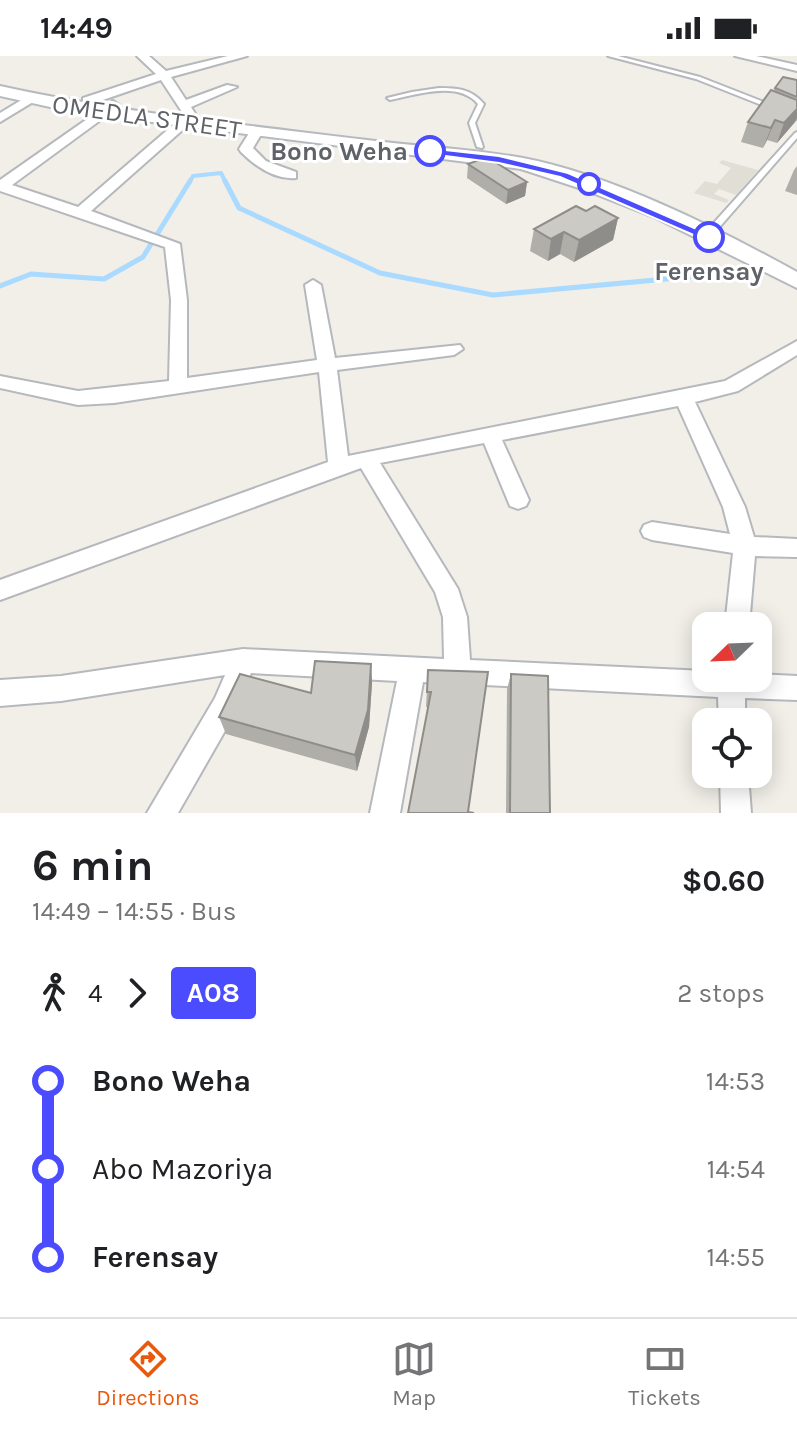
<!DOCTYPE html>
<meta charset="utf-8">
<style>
body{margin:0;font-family:Karla,sans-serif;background:#f2f2f2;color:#202124;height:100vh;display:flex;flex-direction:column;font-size:30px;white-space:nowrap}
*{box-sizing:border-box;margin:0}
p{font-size:26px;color:#757577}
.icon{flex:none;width:44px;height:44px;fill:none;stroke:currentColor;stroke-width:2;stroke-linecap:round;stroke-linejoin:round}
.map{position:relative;height:757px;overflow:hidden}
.side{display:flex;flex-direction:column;background:#fff;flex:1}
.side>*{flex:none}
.badge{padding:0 16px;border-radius:6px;font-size:28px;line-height:52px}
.needle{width:52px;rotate:247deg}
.controls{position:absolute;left:692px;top:556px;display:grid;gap:16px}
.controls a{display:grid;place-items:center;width:80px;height:80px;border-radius:16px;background:#fff;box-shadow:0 4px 20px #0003;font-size:40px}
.map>.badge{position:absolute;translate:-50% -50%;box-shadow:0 0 0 4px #fff}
.legs{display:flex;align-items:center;gap:12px;height:88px;padding:0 32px;font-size:26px}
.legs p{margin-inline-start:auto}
.overview{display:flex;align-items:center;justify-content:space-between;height:136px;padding:0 32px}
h1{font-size:44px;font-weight:700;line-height:60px}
ul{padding:0 32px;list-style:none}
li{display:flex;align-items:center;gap:28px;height:88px;font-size:30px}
li i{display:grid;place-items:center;width:12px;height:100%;margin:0 10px;background:currentColor}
li i::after{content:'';width:20px;height:20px;margin:-10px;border:6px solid;border-radius:50%;background:#fff}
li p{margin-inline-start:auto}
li:first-child i{background:linear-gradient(#0000 50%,currentColor 0)}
li:last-child i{background:linear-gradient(currentColor 50%,#0000 0)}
.status{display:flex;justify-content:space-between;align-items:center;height:56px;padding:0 40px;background:#fff;direction:ltr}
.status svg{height:22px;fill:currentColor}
.menu{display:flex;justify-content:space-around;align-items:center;height:112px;border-top:2px solid #e0e0e0;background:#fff;font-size:22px;color:#757577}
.menu a{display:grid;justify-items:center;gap:4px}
.menu .on{color:#ea580c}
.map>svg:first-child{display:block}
.education{fill:#e1ded6}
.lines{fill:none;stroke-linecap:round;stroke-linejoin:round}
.stream-far1{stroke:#aadaff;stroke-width:4}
.stream{stroke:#aadaff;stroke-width:5}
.lane-casing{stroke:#b5b8bc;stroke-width:4}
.street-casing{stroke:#b5b8bc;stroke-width:4}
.secondary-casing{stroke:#b6babf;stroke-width:4}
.lane{fill:#fff;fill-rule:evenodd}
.street{fill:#fff;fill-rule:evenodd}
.secondary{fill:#fff;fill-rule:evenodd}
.wall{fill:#afaea9}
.shaded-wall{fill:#8f8d8a}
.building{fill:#cccac5;stroke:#8f8d8a;stroke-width:2}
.line-1{fill:#4c4cff;stroke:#fff;stroke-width:2}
.stop-1-dot{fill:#fff;stroke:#4c4cff;stroke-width:4}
.labels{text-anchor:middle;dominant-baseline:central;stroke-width:6;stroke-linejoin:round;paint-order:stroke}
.far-street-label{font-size:26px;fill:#5f6368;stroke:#fff}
.far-stop-label{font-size:26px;font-weight:bold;fill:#5f6368;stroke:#fff;text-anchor:end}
</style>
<div class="status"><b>14:49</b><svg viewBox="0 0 49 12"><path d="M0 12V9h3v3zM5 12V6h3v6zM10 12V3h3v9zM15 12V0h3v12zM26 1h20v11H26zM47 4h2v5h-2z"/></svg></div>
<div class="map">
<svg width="797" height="757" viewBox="0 0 797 757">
<rect width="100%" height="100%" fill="#f1efe8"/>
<path class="education" d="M722 104 758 114 736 139 719 133 714 138 729 144 726 147 694 137 705 125 717 128 731 112 719 107Z"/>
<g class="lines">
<path class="stream-far1" d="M189 127 193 120 221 117 226 127"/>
<path class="stream" d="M225 125 239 152 380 217 493 239 764 214
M0 230 31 218 104 223 143 201 190 125"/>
<defs>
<path id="lane" d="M608 0H618L700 21 797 59V63L696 23Z
M439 32C457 32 471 33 483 47L484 48 475 67 483 91 482 92 477 91 469 67 478 48C458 24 416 39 390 44L387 42 412 36Z
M797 76V82L717 174H711V170L795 77Z"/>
<path id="street" d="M137 0H149L166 15 228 0H247L171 21 186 44 227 29 237 31 191 51 196 59 194 62H186L161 24 91 48H83V42L156 18Z
M735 0H756L797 9V15Z
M28 40 38 43 0 66V57Z
M113 45 119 49 117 52 12 129 78 151 179 64H187V70L91 155 180 188 187 244V322L317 304 305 229 313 224 321 229 335 302 460 289 463 293 454 299 337 314 348 400 725 325 797 285V299L738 335 695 346 745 451 754 481 797 483V501L755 500 749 570H725L733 497 652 484 644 481 641 475 644 469 652 466 730 478 723 451 678 350 502 384 529 444 526 450 518 453 510 450 484 387 380 407 458 533 467 561 470 604 706 615V622H758V618L797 620V644L745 642V666H719L718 641 464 628 458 630 423 626 400 757H370L397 625 251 617 234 659 178 757H147L215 642 225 619 61 645 0 650V624L61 620 243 593 444 603 443 561 435 536 361 412 0 544V524L328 406 319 316 114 347 78 349 0 332V320L78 335 169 325 171 244 165 191 0 135V124Z
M251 74 262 77 253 92 266 105 296 116V122C275 124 255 110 241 96L239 93Z
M720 718H748L751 757H721Z"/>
<path id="secondary" d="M0 30C127 58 256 70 384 86 430 91 477 94 523 102 612 119 717 172 797 216V232L656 162 585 134 521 113 73 56 0 40Z"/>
</defs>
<use href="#lane" class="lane-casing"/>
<use href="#street" class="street-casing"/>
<use href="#secondary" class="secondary-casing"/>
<use href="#lane" class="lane"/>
<use href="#street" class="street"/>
<use href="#secondary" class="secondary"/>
</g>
<path class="wall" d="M797 24V62L795 66 777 87 767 84 763 92 741 86 748 66 775 32Z
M468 108 527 126 525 140 506 148 467 122Z
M797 110V139L785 135 794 114Z
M586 155 618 162 613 184 574 206 560 198 548 205 530 195 534 173Z
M371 608 372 627 369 671 357 715 226 678 219 661 311 637Z
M428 614 468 756 408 757 428 651H426Z
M511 618 550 757H506L507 633Z"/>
<path class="shaded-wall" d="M797 53V62L795 66 777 87 784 67Z
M775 64 767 84 763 92 771 72Z
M527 126 525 140 506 148 508 134Z
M618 162 613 184 574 206 579 184Z
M564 176 560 198 548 205 551 183Z
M371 608 372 627 369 671 357 715 355 699Z"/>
<path class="building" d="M783 21 797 24V41L775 32Z
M771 34 797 44V53L784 67 775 64 771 72 748 66Z
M487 101 527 126 508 134 468 108Z
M576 150 586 155 595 150 618 162 579 184 564 176 551 183 534 173Z
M315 605 371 608 368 654 355 699 219 661 240 618 311 637Z
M428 614 488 616 468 756 474 757H408L431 636H427Z
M511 618 548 620 550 757H510Z"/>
<path class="line-1" d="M427 92 499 100 568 117 715 181 705 184 560 121 499 107 430 98 427 97Z"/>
<g class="stop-1-dot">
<circle cx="430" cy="95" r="14"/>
<circle cx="589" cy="128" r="10"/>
<circle cx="709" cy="181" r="14"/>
</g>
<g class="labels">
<g class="far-street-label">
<text transform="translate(147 61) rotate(8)">OMEDLA STREET</text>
</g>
<g class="far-stop-label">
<text x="408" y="95">Bono Weha</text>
<text x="709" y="215" text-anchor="middle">Ferensay</text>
</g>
</g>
</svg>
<div class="controls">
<a><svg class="needle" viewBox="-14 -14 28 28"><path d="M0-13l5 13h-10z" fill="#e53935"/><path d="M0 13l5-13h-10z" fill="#757577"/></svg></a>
<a><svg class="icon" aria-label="locate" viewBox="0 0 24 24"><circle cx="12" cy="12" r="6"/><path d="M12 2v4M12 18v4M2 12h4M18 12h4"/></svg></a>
</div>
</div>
<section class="side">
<div class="overview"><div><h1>6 min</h1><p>14:49 – 14:55 · Bus</p></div><b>$0.60</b></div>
<div class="legs"><svg class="icon" aria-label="walk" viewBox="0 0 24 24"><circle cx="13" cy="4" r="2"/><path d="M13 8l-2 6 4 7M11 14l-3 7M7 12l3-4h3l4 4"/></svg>4<svg class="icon" aria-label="forward" viewBox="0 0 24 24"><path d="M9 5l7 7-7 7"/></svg><b class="badge" style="background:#4c4cff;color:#fff">A08</b><p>2 stops</p></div>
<ul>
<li><i style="color:#4c4cff"></i><b>Bono Weha</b><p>14:53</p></li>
<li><i style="color:#4c4cff"></i><span>Abo Mazoriya</span><p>14:54</p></li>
<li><i style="color:#4c4cff"></i><b>Ferensay</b><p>14:55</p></li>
</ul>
</section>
<nav class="menu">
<a class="on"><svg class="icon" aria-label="directions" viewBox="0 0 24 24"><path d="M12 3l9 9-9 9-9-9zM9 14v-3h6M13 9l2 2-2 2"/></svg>Directions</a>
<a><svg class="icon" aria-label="map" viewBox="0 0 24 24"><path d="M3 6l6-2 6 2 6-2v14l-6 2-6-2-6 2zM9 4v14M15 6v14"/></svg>Map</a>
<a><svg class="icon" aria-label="tickets" viewBox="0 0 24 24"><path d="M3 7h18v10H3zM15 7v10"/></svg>Tickets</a>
</nav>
